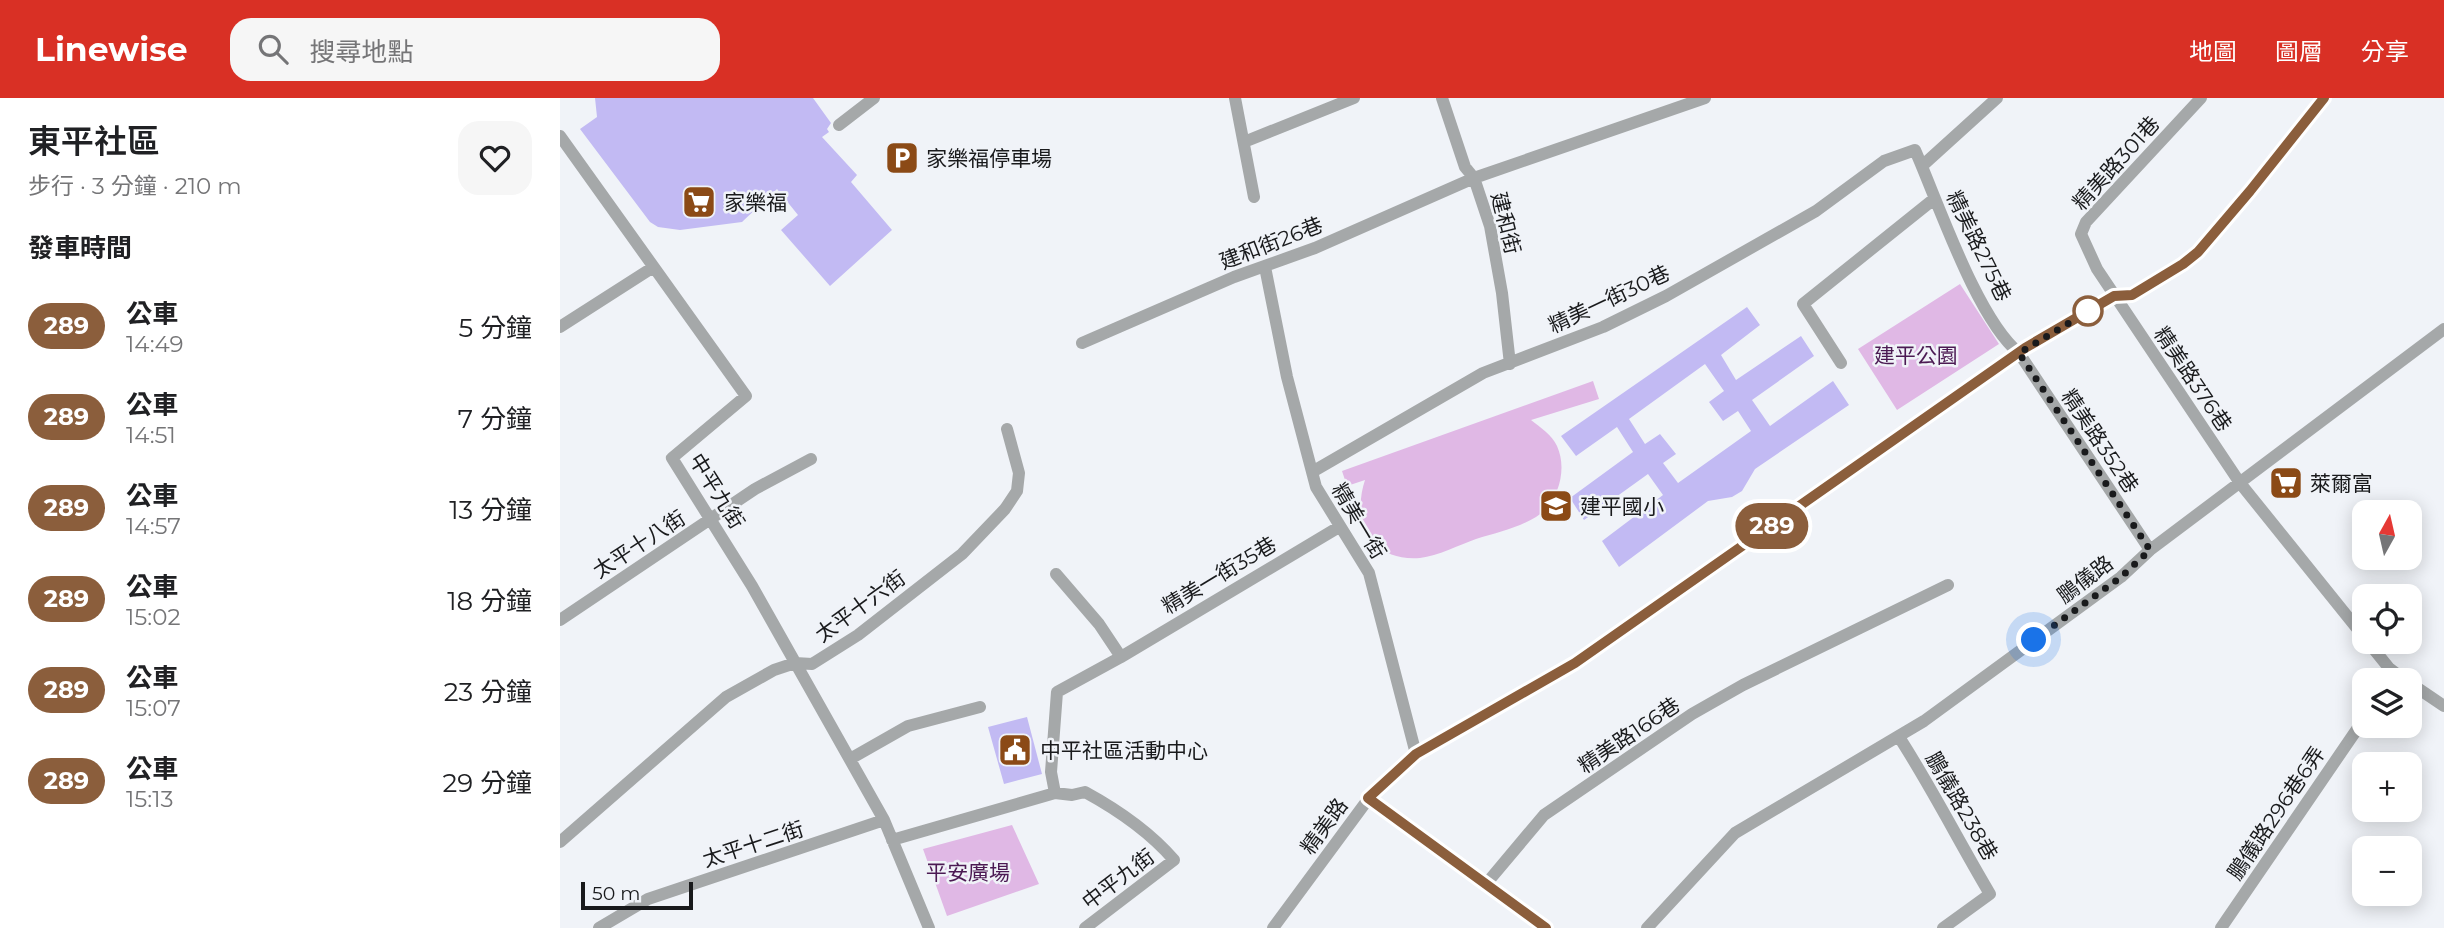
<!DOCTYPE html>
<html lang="zh-TW">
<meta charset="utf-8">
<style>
body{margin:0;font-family:Montserrat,"Noto Sans TC",sans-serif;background:#f6f6f6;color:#202124;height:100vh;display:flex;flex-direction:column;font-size:26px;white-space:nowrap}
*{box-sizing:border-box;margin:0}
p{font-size:23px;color:#757577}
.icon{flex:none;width:38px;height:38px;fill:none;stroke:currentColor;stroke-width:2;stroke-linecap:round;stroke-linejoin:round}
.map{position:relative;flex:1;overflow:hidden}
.side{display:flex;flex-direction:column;background:#fff;width:560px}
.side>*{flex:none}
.badge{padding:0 14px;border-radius:23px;font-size:24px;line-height:46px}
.needle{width:46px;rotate:8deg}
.buttons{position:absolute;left:1792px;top:402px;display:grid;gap:14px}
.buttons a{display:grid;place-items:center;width:70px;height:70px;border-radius:14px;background:#fff;box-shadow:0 4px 18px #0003;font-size:35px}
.scale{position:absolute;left:21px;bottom:18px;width:112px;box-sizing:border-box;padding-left:7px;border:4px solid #191a1c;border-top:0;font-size:19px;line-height:24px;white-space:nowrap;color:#191a1c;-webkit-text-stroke:5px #f0f3f8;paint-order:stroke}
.you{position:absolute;width:35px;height:35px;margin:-18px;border:5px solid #fff;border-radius:50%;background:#1a73e8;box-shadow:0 0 0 10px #1a73e833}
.map>.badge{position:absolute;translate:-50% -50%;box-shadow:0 0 0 4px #fff}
h2{padding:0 28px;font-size:26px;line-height:63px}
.round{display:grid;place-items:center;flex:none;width:74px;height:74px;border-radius:21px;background:#f6f6f6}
.summary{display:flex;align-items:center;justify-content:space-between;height:119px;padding:0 28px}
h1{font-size:33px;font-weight:600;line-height:52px}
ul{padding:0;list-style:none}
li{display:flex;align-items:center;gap:21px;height:91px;padding:0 28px}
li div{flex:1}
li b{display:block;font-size:26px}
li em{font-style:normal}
li .badge{min-width:77px;font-weight:700;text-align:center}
header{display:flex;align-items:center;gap:42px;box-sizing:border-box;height:98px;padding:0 35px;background:#d93025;color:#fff}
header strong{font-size:33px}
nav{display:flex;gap:38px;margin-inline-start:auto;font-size:24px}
.search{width:490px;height:63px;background:#f6f6f6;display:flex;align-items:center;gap:18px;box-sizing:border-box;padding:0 24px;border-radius:21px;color:#757577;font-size:26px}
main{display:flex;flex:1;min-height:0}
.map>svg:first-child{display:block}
.green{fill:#e0b8e5}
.building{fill:#c2baf3;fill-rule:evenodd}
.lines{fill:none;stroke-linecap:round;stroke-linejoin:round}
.minor{stroke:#a5a8a9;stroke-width:12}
.line-casing{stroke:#fff;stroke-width:16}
.line{stroke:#8b5e3c;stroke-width:10}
.walk{stroke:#191a1c;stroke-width:7;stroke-dasharray:0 12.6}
.stop-dot{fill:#fff;stroke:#8b5e3c;stroke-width:3.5}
.labels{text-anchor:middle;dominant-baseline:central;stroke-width:5;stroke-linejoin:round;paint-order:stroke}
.poi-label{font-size:21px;fill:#191a1c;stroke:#f0f3f8;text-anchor:start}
.street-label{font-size:21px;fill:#191a1c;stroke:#f0f3f8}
.park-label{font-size:21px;fill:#4b1a53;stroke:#f0f3f8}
</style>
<header>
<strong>Linewise</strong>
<div class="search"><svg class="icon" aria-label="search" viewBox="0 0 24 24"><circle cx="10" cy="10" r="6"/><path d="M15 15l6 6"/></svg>搜尋地點</div>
<nav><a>地圖</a><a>圖層</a><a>分享</a></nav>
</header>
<main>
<section class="side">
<div class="summary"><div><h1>東平社區</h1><p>步行 · 3 分鐘 · 210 m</p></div><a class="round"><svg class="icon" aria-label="heart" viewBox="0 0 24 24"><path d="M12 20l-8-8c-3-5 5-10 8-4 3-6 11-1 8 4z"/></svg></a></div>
<h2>發車時間</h2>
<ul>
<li><span class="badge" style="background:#8b5e3c;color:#fff">289</span><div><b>公車</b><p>14:49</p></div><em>5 分鐘</em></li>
<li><span class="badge" style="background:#8b5e3c;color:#fff">289</span><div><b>公車</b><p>14:51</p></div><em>7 分鐘</em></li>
<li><span class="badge" style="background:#8b5e3c;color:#fff">289</span><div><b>公車</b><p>14:57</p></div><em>13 分鐘</em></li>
<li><span class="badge" style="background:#8b5e3c;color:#fff">289</span><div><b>公車</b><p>15:02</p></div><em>18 分鐘</em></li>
<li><span class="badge" style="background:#8b5e3c;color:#fff">289</span><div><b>公車</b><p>15:07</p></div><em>23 分鐘</em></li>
<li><span class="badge" style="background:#8b5e3c;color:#fff">289</span><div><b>公車</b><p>15:13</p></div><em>29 分鐘</em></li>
</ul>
</section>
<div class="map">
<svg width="1884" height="830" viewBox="0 0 1884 830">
<rect width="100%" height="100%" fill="#f0f3f8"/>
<path class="green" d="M1400 186 1439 246 1337 312 1298 251Z
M1033 283 1039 301 971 322C980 329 992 337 997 348 1008 372 998 405 976 419 958 430 936 435 916 441 899 447 878 458 860 460 812 464 791 424 805 382L787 388 782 373Z
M452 727 479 786 387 818 363 751Z"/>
<path class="building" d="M35 0H253L271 25 267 31 269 34 262 39 297 77 291 84 332 132 270 188 221 132 238 117 217 91 182 124 120 132 98 129 90 124 20 31 37 19Z
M1187 209 1200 227 1161 257 1176 282 1241 238 1254 258 1192 302 1210 328 1273 283 1289 307 1195 371 1182 393 1172 399 1148 403 1059 469 1042 443 1103 397 1088 376 1024 422 1010 400 1073 354 1057 329 1016 358 1001 338ZM1145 266 1164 293 1149 304 1163 323 1178 313 1191 333 1118 385 1103 365 1116 356 1100 336 1085 346 1069 321Z
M467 619 482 676 444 686 428 629Z"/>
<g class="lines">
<path class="minor" d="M675 0 694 99
M882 0 905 69 914 80 930 128 942 195 950 266
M1641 0 1526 124 1521 136 1537 171 1680 385 1804 539
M279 27 314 0
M0 38 186 298 112 360 192 488 324 722 369 830
M684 44 794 0
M1362 68 1437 0
M705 169 727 279 756 389 809 475 856 656
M0 229 92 170
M522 245 674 179 755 150 914 80 1145 0
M1281 265 1243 206 1374 101
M752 374 923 275 1043 229 1106 198 1256 113 1324 63 1355 52C1378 104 1417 221 1459 255L1590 452
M0 522 195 391 251 361
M1808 544 1829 570 1846 583
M561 559 779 429
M1850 585 1884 608
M1339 639C1372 690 1399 744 1430 796L1383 830
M290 661 348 628 420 609
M495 695 491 674 497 594 561 559 539 526 496 476
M809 700 986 830
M332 742 495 695 512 697 525 694C558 712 589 733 614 762L525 830
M0 744 166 599 214 572 235 565 252 566 298 537 402 456 445 411 457 393 459 375 447 331
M926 786 984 717 1132 616 1183 587 1388 487
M39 830 88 801 324 722
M713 830 809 700 856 656 1015 565 1465 250 1554 198 1572 197 1623 166 1638 154 1690 94 1764 0
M1087 830 1175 735 1364 623 1561 479 1590 452 1884 231
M1661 830 1804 621"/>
</g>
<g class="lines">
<defs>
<path id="line" d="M986 830 808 700 856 656 1015 565 1465 250 1554 198 1572 197 1623 166 1638 154 1690 93 1764 0"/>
</defs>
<use href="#line" class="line-casing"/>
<use href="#line" class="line"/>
<path class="walk" d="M1474 542 1561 479 1590 452 1459 255 1532 211 1528 213"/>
</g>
<defs>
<symbol id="parking-square" viewBox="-11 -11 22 22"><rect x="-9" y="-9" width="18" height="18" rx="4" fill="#8b4a16" stroke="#f0f3f8"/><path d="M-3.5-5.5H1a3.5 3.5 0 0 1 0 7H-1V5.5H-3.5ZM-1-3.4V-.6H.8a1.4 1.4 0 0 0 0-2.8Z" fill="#fff"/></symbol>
<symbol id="supermarket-square" viewBox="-11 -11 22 22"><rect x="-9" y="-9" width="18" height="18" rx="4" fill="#8b4a16" stroke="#f0f3f8"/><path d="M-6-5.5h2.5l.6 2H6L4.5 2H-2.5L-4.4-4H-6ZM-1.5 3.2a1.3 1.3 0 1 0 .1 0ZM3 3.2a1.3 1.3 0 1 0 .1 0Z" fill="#fff"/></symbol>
<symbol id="school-square" viewBox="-11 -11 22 22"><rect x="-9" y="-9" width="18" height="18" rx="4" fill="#8b4a16" stroke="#f0f3f8"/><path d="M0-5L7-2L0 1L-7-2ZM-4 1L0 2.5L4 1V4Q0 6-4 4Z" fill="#fff"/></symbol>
<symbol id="civic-square" viewBox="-11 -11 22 22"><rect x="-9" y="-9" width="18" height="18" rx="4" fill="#8b4a16" stroke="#f0f3f8"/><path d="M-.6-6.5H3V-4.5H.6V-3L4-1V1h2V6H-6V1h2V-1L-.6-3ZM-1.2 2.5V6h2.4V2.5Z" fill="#fff"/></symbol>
</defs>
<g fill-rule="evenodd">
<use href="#parking-square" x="323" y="41" width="38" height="38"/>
<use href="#supermarket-square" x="120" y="85" width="38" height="38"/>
<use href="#supermarket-square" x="1707" y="366" width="38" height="38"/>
<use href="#school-square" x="977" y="389" width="38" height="38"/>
<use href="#civic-square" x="436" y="633" width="38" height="38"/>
</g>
<circle class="stop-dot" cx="1528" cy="213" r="14"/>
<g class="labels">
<g class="poi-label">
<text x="366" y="60">家樂福停車場</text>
<text x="164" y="104">家樂福</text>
<text x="1750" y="385">萊爾富</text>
<text x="1020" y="408">建平國小</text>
<text x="480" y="652">中平社區活動中心</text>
</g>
<g class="street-label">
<text transform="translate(1556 65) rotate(-48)">精美路301巷</text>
<text transform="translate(946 125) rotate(76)">建和街</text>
<text transform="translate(711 145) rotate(-21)">建和街26巷</text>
<text transform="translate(1419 148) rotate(64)">精美路275巷</text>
<text transform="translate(1049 201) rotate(-25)">精美一街30巷</text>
<text transform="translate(1633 281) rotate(56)">精美路376巷</text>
<text transform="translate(1540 343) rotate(56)">精美路352巷</text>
<text transform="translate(157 393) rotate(58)">中平九街</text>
<text transform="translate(799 423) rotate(59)">精美一街</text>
<text transform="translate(79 446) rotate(-33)">太平十八街</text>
<text transform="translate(659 477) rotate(-31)">精美一街35巷</text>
<text transform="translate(1525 481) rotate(-37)">鵬儀路</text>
<text transform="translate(300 508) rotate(-36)">太平十六街</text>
<text transform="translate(1069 637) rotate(-34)">精美路166巷</text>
<text transform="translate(1402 708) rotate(60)">鵬儀路238巷</text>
<text transform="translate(1716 715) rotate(-56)">鵬儀路296巷6弄</text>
<text transform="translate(764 728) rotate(-54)">精美路</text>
<text transform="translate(193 746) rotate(-18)">太平十二街</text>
<text transform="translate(558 781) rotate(-37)">中平九街</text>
</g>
<g class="park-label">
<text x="1356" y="257">建平公園</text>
<text x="408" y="774">平安廣場</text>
</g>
</g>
</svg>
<div class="buttons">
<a><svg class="needle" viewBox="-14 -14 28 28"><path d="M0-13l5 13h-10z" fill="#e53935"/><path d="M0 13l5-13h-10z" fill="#757577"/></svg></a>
<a><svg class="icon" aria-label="locate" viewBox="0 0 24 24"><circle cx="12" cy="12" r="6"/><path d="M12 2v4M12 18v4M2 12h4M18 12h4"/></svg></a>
<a><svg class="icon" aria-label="layers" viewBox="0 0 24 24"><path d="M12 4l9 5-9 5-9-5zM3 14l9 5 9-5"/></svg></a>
<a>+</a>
<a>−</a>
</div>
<div class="scale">50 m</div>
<div class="you" style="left:1474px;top:542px"></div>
<b class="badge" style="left:1212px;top:428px;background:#8b5e3c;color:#fff">289</b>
</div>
</main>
